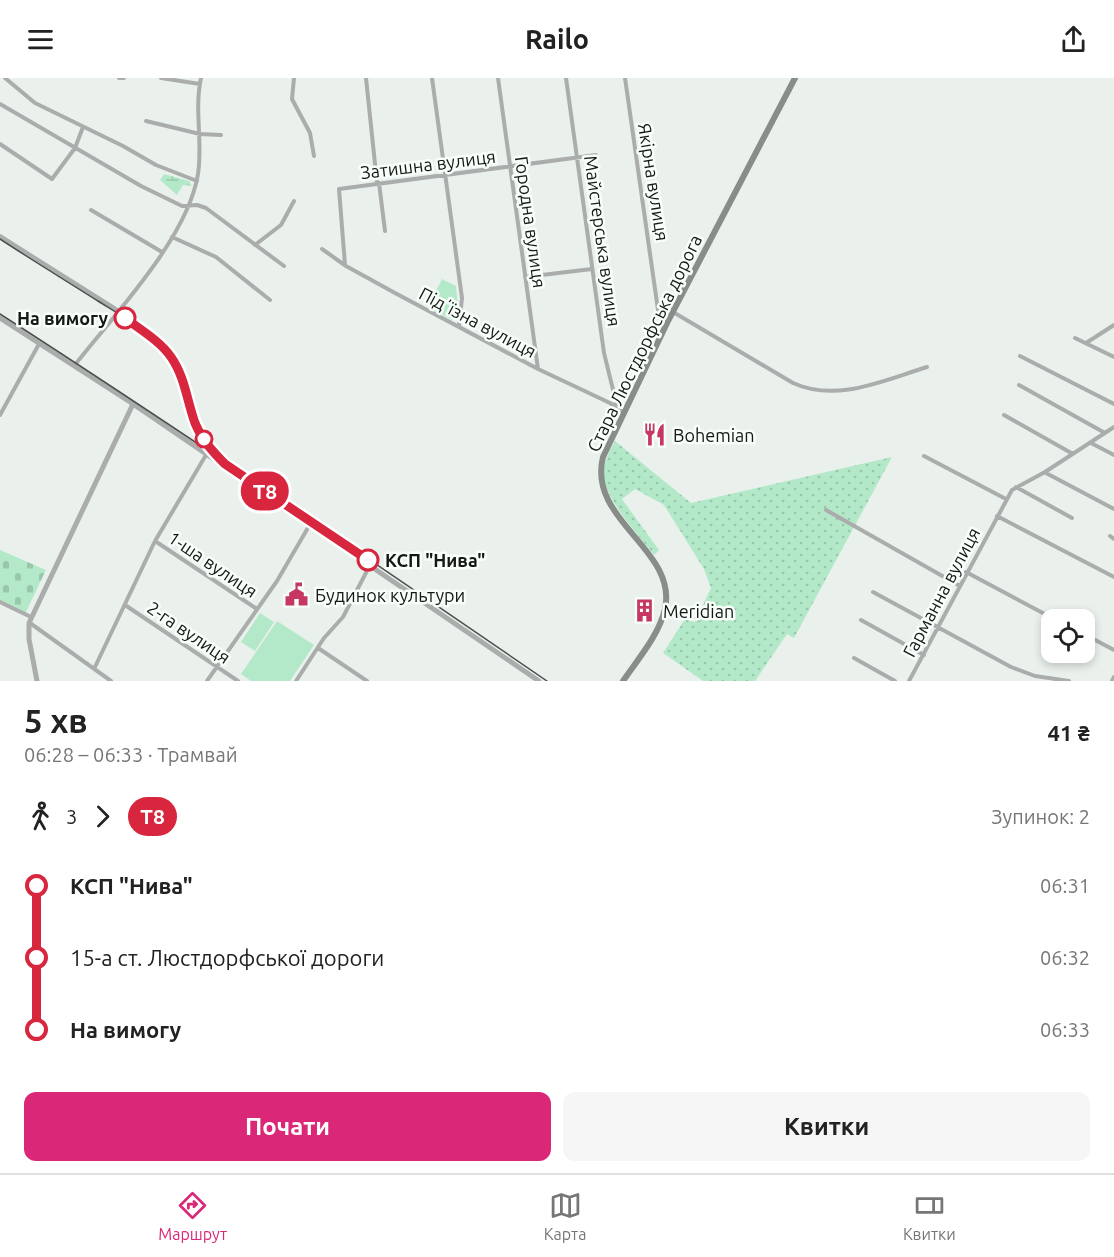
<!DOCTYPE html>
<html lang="uk">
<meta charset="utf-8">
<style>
body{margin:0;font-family:Ubuntu,sans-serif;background:#f6f6f6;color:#222;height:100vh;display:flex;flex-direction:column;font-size:22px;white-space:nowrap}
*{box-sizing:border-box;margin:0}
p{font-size:20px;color:#767676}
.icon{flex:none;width:33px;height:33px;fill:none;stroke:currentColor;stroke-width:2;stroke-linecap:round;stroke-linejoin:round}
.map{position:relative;height:603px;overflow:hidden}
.panel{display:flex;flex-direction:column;background:#fff;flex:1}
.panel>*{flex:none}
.badge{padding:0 12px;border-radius:20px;font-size:21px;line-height:39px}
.tools{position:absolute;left:1041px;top:531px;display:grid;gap:12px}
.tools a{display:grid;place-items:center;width:54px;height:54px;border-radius:12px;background:#fff;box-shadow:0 3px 9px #0003;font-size:30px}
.map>.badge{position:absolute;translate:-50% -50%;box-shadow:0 0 0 3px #fff}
.legs{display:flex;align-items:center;gap:9px;height:66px;padding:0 24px;font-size:20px}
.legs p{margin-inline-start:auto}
.headline{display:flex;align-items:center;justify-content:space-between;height:102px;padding:0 24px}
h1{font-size:33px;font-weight:700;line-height:45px}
.action{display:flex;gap:12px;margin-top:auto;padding:12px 24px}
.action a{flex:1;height:69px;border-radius:12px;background:#db2777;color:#fff;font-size:24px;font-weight:700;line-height:69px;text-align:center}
.action a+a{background:#f6f6f6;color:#222}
ul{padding:0 24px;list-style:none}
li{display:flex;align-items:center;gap:21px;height:72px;font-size:22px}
li i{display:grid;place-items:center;width:9px;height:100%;margin:0 8px;background:currentColor}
li i::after{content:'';width:15px;height:15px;margin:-8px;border:4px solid;border-radius:50%;background:#fff}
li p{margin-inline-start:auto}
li:first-child i{background:linear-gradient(#0000 50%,currentColor 0)}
li:last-child i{background:linear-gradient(currentColor 50%,#0000 0)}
header{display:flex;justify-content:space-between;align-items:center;height:78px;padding:0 24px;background:#fff;font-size:27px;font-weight:700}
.menu{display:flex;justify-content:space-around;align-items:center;height:84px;border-top:2px solid #e0e0e0;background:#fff;font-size:16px;color:#767676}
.menu a{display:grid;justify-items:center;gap:3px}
.menu .on{color:#db2777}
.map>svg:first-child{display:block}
.grass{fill:url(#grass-dots)}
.wetland{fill:url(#wetland-marsh)}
.cemetery{fill:url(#cemetery-stones)}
.park{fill:#b3e9c8}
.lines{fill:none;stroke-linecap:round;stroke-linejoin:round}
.minor{stroke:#aaadab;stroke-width:4}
.tertiary{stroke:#aaadab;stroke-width:5}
.secondary{stroke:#888d8a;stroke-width:6}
.tram{stroke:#4b4f4c;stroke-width:1.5}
.line-1-casing{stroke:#fff;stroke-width:14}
.line-1{stroke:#d7263d;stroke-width:9}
.stop-1-dot{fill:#fff;stroke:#d7263d;stroke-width:3}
.labels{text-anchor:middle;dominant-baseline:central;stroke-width:5;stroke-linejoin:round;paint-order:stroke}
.street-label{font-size:18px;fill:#161816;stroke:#f8fefa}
.stop-label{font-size:18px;font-weight:bold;fill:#161816;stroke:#f8fefa;text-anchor:end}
.poi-label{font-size:18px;fill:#161816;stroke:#f8fefa;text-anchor:start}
</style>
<header><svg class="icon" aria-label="menu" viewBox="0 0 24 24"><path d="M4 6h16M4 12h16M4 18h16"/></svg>Railo<svg class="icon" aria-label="share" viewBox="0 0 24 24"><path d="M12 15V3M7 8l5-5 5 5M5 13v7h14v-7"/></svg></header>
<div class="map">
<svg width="1114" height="603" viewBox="0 0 1114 603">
<defs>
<pattern id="grass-dots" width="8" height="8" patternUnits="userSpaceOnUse" patternTransform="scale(1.5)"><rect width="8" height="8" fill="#b3e9c8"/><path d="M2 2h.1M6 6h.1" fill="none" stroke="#99c7ab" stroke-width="1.8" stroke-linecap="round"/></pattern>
<pattern id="wetland-marsh" width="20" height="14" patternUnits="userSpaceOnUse" patternTransform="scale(1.5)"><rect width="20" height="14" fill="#b3e9c8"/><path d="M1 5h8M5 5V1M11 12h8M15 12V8" fill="none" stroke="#99c7ab"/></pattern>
<pattern id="cemetery-stones" width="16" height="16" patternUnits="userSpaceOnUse" patternTransform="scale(1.5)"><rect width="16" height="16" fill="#b3e9c8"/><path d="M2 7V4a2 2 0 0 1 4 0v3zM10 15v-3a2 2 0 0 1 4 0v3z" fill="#99c7ab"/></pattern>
</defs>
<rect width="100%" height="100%" fill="#eaf1ed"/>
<path class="grass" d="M615 363 691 425 892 379 794 560 787 556 755 603H703L663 575 685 541 695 544 711 510 704 491 664 427 635 411 622 421 659 472 654 477C640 459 604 420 604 398 603 385 609 374 615 363Z"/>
<path class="wetland" d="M164 96 189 103 192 108 183 107 177 117 160 102Z"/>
<path class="cemetery" d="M0 472 46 492 25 536 0 522Z"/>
<path class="park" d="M442 201 456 208 458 230 452 242 428 229Z
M260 535 274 544 255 573 241 564Z
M277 543 314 567 290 603H251L241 596Z"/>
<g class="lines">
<path class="minor" d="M5 0 35 25 123 68 156 87 197 103
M119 0H124
M161 0 200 6
M294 0 292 21 310 55 314 78
M366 0 377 105
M432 0 462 220 459 248
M498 0 538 291
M566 0 604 275 617 328
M625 0 658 232 667 243
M0 26 141 108 182 128 197 127 206 130 284 188
M146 43 200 56 221 57
M0 66 52 101 75 70 83 49
M379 105 385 153
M91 132 162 174
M0 158 146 250 170 270 188 307 206 377 155 463 94 591
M172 159 216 179 270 222
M255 167 281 147 294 123
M322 171 346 188 395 215 538 291 610 325 623 334
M345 187 339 111 596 77
M525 199 592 191
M673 234 793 305C837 325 884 302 927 289
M1075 260 1114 279
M1086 265 1114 247
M1020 278 1114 326
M74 288C113 238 188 160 198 96 203 64 194 32 201 0
M1019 307 1105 355
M0 337 39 266
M1004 337 1073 376
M1091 365 1114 377
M924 378 1006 421
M1046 395 1114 431
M1016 409 1072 440
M826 432 960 508
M997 438 1114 499
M1110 458 1114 461
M155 463 257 531
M966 494 1056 542
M873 514 1011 589 1035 598 1069 603
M0 524 31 539
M125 527 238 603
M861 542 924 577
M30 545 111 603
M1084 556 1114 572
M318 570 367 603
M854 580 895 603
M207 603 277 503 309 448
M296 603 324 560 343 539 369 489
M909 603 1012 412 1045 394 1114 349
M1112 603 1114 599"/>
<path class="tertiary" d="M0 240 133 326 539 603
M37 603 29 561V545L133 326"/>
<path class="secondary" d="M623 603C638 581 659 557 665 531 678 471 587 443 603 379L668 243 795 0"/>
<path class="tram" d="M0 161C32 182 65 202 98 223 122 238 153 255 171 279 191 307 189 344 211 371
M0 236C185 355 366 479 547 603"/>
</g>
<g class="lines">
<defs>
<path id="line-1" d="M125 240C141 252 160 263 171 279 185 299 187 323 195 345 202 362 213 374 225 386L368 482"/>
</defs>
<use href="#line-1" class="line-1-casing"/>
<use href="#line-1" class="line-1"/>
</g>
<defs>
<symbol id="restaurant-bare" viewBox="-9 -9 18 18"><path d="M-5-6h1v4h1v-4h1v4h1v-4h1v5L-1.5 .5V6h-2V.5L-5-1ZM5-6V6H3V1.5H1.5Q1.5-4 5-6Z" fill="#c63862" stroke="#f8fefa" stroke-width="2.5" paint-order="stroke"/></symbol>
<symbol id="civic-bare" viewBox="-9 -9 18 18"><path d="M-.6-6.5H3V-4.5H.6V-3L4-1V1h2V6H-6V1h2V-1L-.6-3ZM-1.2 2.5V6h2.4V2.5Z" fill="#c63862" stroke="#f8fefa" stroke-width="2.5" paint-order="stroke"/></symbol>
<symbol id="building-bare" viewBox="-9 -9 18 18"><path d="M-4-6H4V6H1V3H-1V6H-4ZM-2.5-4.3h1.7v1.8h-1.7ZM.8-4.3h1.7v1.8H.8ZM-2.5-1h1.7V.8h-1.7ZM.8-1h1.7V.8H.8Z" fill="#c63862" stroke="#f8fefa" stroke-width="2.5" paint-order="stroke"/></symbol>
</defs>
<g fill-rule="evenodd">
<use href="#restaurant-bare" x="638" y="340" width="33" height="33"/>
<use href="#civic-bare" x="280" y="500" width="33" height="33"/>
<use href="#building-bare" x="628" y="516" width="33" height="33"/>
</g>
<g class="stop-1-dot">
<circle cx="125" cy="240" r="10"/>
<circle cx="204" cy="361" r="8"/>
<circle cx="368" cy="482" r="10"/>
</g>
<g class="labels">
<g class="street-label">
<text transform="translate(428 86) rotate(-7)">Затишна вулиця</text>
<text transform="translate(654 104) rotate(81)">Якірна вулиця</text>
<text transform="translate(531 144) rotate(82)">Городна вулиця</text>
<text transform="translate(603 163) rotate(82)">Майстерська вулиця</text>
<text transform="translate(478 244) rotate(28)">Підʼїзна вулиця</text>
<text transform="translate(644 265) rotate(-64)">Стара Люстдорфська дорога</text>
<text transform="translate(213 486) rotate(34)">1-ша вулиця</text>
<text transform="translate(941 514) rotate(-62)">Гарманна вулиця</text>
<text transform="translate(189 554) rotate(34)">2-га вулиця</text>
</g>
<g class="stop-label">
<text x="108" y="240">На вимогу</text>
<text x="385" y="482" text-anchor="start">КСП "Нива"</text>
</g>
<g class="poi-label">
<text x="673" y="357">Bohemian</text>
<text x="315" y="517">Будинок культури</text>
<text x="663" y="533">Meridian</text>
</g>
</g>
</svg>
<div class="tools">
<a><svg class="icon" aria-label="locate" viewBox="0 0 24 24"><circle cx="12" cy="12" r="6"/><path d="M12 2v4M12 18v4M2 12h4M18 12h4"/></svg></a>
</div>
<b class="badge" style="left:265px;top:413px;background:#d7263d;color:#fff">T8</b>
</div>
<section class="panel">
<div class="headline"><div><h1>5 хв</h1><p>06:28 – 06:33 · Трамвай</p></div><b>41 ₴</b></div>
<div class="legs"><svg class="icon" aria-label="walk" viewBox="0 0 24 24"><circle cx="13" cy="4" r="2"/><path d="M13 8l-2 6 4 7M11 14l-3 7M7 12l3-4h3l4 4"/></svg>3<svg class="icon" aria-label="forward" viewBox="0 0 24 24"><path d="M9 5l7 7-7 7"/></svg><b class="badge" style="background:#d7263d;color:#fff">T8</b><p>Зупинок: 2</p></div>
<ul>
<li><i style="color:#d7263d"></i><b>КСП &quot;Нива&quot;</b><p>06:31</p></li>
<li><i style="color:#d7263d"></i><span>15-а ст. Люстдорфської дороги</span><p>06:32</p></li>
<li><i style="color:#d7263d"></i><b>На вимогу</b><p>06:33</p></li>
</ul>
<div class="action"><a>Почати</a><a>Квитки</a></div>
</section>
<nav class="menu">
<a class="on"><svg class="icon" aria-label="directions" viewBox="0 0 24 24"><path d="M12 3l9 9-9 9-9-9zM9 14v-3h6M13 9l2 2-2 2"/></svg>Маршрут</a>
<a><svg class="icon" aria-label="map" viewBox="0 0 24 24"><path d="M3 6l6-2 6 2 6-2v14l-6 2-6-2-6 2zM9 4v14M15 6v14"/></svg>Карта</a>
<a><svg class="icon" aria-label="tickets" viewBox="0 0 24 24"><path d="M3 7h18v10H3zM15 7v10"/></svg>Квитки</a>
</nav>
